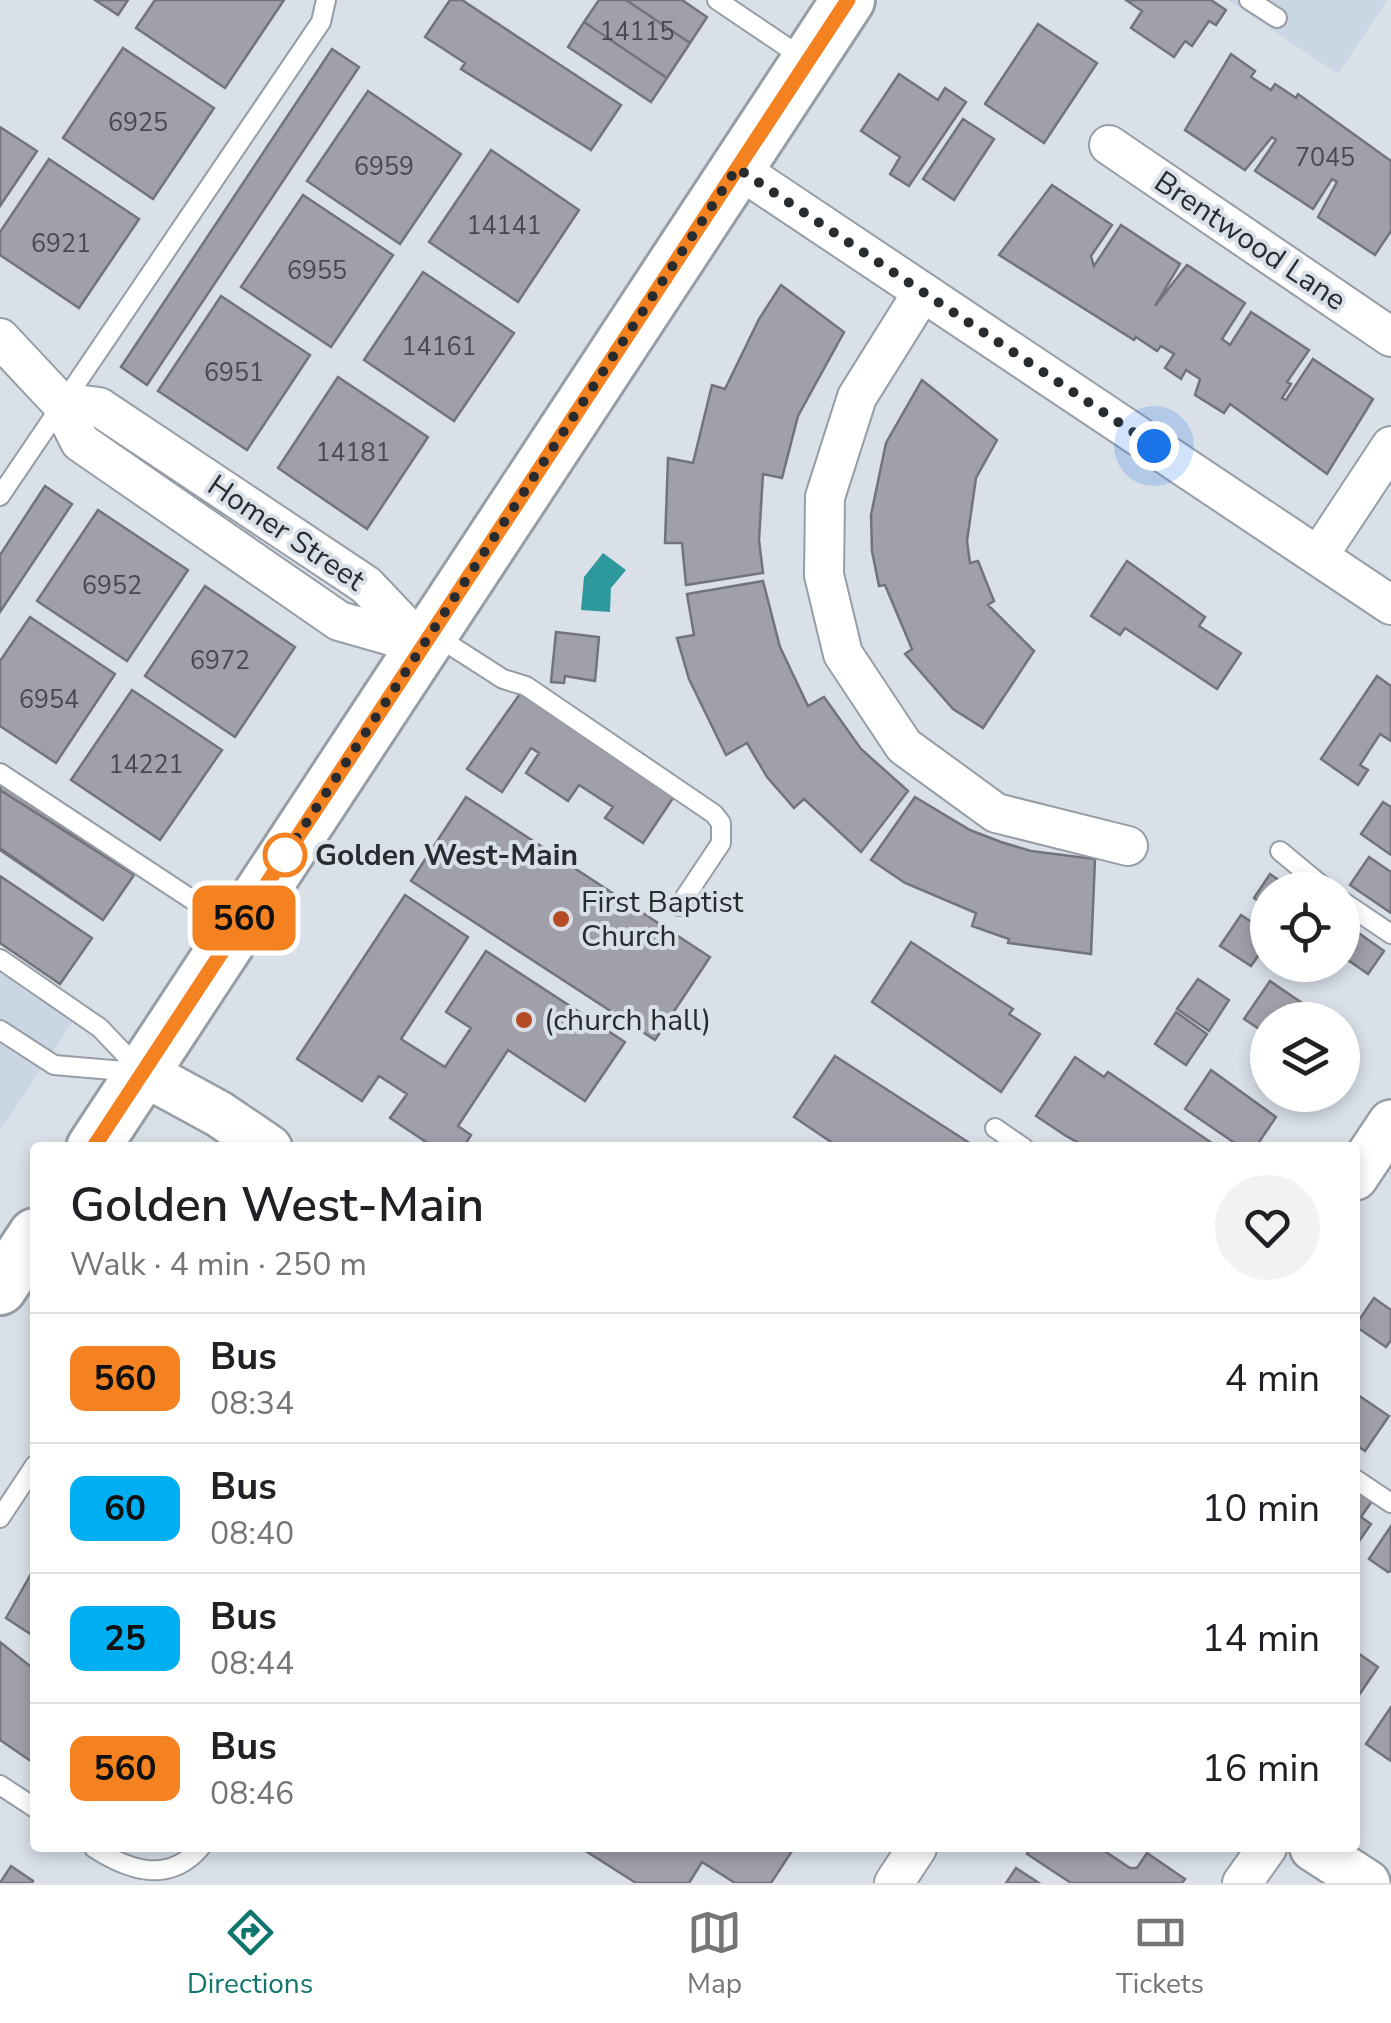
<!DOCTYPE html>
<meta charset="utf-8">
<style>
body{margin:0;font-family:"Nunito Sans",sans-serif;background:#f2f2f2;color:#202124;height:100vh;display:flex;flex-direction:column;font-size:38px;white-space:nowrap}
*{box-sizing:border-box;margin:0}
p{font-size:32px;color:#757577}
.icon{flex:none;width:55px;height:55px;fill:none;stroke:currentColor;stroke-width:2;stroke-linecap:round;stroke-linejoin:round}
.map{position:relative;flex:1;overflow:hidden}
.side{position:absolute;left:30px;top:1142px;width:1330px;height:710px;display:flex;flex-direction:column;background:#fff;border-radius:10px;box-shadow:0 5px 15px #0003}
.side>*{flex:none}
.badge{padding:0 20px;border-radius:15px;font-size:35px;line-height:65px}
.buttons{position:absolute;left:1250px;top:872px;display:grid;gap:20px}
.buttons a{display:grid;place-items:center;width:110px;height:110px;border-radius:50%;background:#fff;box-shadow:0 5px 15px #0003;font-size:50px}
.you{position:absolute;width:50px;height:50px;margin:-25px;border:8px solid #fff;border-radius:50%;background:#1a73e8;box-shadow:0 0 0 15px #1a73e833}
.map>.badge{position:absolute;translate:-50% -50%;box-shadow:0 0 0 5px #fff}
.round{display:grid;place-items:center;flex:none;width:105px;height:105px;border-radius:52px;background:#f2f2f2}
.summary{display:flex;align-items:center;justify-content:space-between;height:170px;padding:0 40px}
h1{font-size:48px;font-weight:600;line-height:75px}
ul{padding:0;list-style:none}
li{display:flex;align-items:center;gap:30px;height:130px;padding:0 40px;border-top:2px solid #e0e0e0}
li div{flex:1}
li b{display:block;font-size:38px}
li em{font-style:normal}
li .badge{min-width:110px;font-weight:700;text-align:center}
.tab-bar{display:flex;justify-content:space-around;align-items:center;height:140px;border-top:2px solid #e0e0e0;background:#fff;font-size:28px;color:#757577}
.tab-bar a{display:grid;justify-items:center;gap:5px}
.tab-bar .active{color:#0f766e}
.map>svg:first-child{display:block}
.built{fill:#cbd6e5}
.water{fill:#2d999d}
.building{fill:#a0a0aa;stroke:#73737c;stroke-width:2.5}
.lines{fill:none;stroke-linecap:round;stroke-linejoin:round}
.service-casing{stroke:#969da5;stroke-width:22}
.minor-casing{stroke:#969da5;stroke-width:42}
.tertiary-casing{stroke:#969da5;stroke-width:50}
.secondary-casing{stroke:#969da5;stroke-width:58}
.service{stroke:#fff;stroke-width:18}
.minor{stroke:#fff;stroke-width:38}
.tertiary{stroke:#fff;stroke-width:45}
.secondary{stroke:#fff;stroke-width:52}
.line-casing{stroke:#fff;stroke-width:22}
.line{stroke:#f48221;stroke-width:15}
.walk{stroke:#292c2f;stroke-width:10;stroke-dasharray:0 18}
.stop-dot{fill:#fff;stroke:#f48221;stroke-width:5}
.poi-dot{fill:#b34c26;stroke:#d9e0e8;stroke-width:4}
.labels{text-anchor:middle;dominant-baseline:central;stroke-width:8;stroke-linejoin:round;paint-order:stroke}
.number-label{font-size:25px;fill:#47494e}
.street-label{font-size:30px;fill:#292c2f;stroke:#d9e0e8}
.stop-label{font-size:30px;font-weight:bold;fill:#292c2f;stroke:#d9e0e8;text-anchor:start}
.poi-label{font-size:30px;fill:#292c2f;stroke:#d9e0e8;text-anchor:start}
</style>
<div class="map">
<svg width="1391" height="1883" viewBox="0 0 1391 1883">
<rect width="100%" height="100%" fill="#d9e0e8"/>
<path class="built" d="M1228 0H1387L1338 74Z
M0 971 74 1020 0 1131Z"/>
<path class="water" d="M603 553 626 570 611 588 610 612 581 610 584 577Z"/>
<path class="building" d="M95 0H128L118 15Z
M155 0H284L225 88 136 28Z
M450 0H462L621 105 591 150 461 69 465 63 425 37Z
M599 0H626L690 43 667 78 584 22Z
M626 0H682L707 17 690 43Z
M1126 0H1211L1226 10 1216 25 1209 21 1192 46 1185 41 1174 57 1131 28 1142 11Z
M584 22 667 78 651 102 568 47Z
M1038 24 1097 63 1044 143 985 104Z
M123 48 214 108 153 199 63 138Z
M332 49 359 67 147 385 121 367Z
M1231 54 1255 71 1251 77 1271 90 1275 84 1296 98 1298 94 1391 161V231L1375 255 1318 217 1337 182 1332 179 1313 209 1255 171 1276 140 1272 137 1245 170 1185 130Z
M899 74 938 100 945 88 966 102 909 186 890 174 900 157 861 131Z
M368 91 461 154 400 244 307 181Z
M963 119 994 139 954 200 923 179Z
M0 127 37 151 0 206Z
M491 150 579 210 518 302 429 242Z
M49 159 139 219 79 308 0 255V232Z
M1052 185 1112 225 1091 256 1094 266 1121 225 1180 264 1155 306 1187 265 1245 303 1222 339 1230 345 1251 312 1309 350 1287 382 1291 384 1282 398 1286 400 1313 359 1373 399 1327 474 1230 404 1224 413 1195 395 1200 379 1186 370 1181 379 1165 368 1174 354 1161 346 1157 351 1136 337 1134 340 999 255Z
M303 195 393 255 331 347 241 287Z
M423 272 514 333 454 421 364 360Z
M781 285 844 332 798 416 782 478 763 474 759 540 763 573 686 585 682 543H665L668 458 693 463 712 385 725 389 759 319Z
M221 296 310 355 247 450 158 391Z
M338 377 428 437 367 529 278 468Z
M922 380 997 440 976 478 967 541 970 563 978 561 994 601 988 605 1034 651 983 728 953 709 905 654 912 649 885 585 879 586 872 551 871 515 886 443Z
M45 486 72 504 0 612V555Z
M98 510 188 570 127 661 37 601Z
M1127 561 1205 617 1199 626 1241 653 1217 689 1125 628 1120 635 1091 616Z
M763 581 780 647 808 706 824 697 861 749 908 791 861 852 804 799 794 808 767 777 747 743 726 755 689 679 677 638 694 635 687 594Z
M205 586 295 647 235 737 145 676Z
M30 617 115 674 56 763 0 726V661Z
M556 632 599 637 595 681 565 676 564 683 551 682Z
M1377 676 1391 686V741L1380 734 1360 765 1368 770 1358 785 1321 759Z
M132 690 222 750 160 840 71 780Z
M522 691 675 795 643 843 605 818 613 807 579 785 568 801 526 773 539 753 531 748 502 792 467 769Z
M0 784 134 875 103 920 0 850Z
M0 790 134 875 103 920 0 848Z
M466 797 710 957 655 1040 411 881Z
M915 797 970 830 1001 842 1031 851 1095 859 1091 954 1008 943 1009 939 972 926 976 913 905 883 871 860Z
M1383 802 1391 807V855L1361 834Z
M1369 857 1391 872V913L1350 885Z
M1270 874 1293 890H1268V908L1254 898Z
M0 876 92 938 60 984 0 943Z
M405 895 468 937 401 1039 445 1067 471 1028 446 1012 486 951 625 1042 585 1101 508 1050 458 1126 471 1135 463 1148H435L390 1118 407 1094 379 1076 362 1101 297 1059Z
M1241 915 1268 933V942L1251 966 1220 946Z
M1346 924 1384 951 1368 974 1342 956Z
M911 942 1013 1009 1009 1014 1040 1034 1001 1092 872 1002Z
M1198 979 1229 1000 1209 1031 1177 1009Z
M1270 981 1327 1020H1268V1035L1244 1019Z
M1176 1012 1207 1034 1186 1065 1155 1044Z
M835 1056 968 1142 964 1148H840L794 1117Z
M1075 1057 1104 1077 1108 1072 1219 1148H1088L1066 1136 1036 1116Z
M1211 1070 1276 1117 1255 1148H1242L1185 1109Z
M1374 1298 1391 1310V1340L1386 1347 1355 1326Z
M1355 1393 1389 1416 1365 1451 1355 1444Z
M1355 1490 1372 1501 1361 1517 1371 1524 1355 1547Z
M1391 1526V1571L1388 1572 1369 1559Z
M35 1567V1637L6 1618Z
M0 1642 35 1670V1764L0 1740Z
M1355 1651 1378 1667 1355 1701Z
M1391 1707V1761L1366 1744Z
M581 1848H794L771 1883H735L702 1862 689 1883H636Z
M1031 1848H1109L1106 1852 1130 1868H1137L1147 1853 1185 1879 1182 1883H1071L1027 1854Z
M11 1866 33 1881 32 1883H0Z
M1016 1868 1039 1883H1006Z"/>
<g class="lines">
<defs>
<path id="service" d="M717 0 803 58
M1249 0 1277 18
M0 496 321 22 326 0
M436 636 503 679 526 686 714 814 721 823V843L679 906
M0 773 232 926
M1280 851 1327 890
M1342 901 1391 934
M0 959 100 1028 138 1068
M0 1030 54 1065 136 1072
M995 1128 1024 1148
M1355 1479 1391 1503
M0 1518 35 1465
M0 1785 35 1808
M94 1848C131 1872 169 1883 200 1848"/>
<path id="minor" d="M1109 145 1391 337
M737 168 1391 605
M922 293 857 397 825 497 824 575 843 654 904 746 996 813 1128 846
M0 338 60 402 80 442 339 621 423 645
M60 402 99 407 366 585 423 645
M1319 555 1391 446
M894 1883 917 1848
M1242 1883 1267 1848"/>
<path id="tertiary" d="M142 1072 219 1114 269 1148
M1355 1177 1391 1123
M1313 1848 1367 1883"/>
<path id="secondary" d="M93 1148 848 0
M0 1288 35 1235"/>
</defs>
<use href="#service" class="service-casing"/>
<use href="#minor" class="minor-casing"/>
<use href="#tertiary" class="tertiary-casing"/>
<use href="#secondary" class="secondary-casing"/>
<use href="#service" class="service"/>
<use href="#minor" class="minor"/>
<use href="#tertiary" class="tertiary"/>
<use href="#secondary" class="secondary"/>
</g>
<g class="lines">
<defs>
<path id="line" d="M93 1148 848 0"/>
</defs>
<use href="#line" class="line-casing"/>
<use href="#line" class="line"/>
<path class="walk" d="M285 855 276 869 737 168 1154 446"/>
</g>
<circle class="stop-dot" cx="285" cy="855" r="20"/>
<g class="poi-dot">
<circle cx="561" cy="919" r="10"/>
<circle cx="524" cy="1020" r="10"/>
</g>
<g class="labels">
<g class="number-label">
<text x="637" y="32">14115</text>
<text x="138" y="123">6925</text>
<text x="1325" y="158">7045</text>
<text x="384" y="167">6959</text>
<text x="504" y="226">14141</text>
<text x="61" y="244">6921</text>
<text x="317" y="271">6955</text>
<text x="439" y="347">14161</text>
<text x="234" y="373">6951</text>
<text x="353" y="453">14181</text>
<text x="112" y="586">6952</text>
<text x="220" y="661">6972</text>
<text x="49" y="700">6954</text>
<text x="146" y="765">14221</text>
</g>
<g class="street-label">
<text transform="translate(1250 241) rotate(34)">Brentwood Lane</text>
<text transform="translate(286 533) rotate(34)">Homer Street</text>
</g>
<g class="stop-label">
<text x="315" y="855">Golden West-Main</text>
</g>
<g class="poi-label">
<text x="581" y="902">First Baptist<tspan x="581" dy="34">Church</tspan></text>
<text x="544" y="1020">(church hall)</text>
</g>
</g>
</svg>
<div class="buttons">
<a><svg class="icon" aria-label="locate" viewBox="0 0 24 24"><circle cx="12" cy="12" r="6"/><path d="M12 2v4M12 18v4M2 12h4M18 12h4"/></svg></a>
<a><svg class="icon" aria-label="layers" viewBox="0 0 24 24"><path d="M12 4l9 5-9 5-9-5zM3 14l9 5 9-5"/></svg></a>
</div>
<div class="you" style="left:1154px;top:446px"></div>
<b class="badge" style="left:244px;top:918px;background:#f48221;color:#111">560</b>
<section class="side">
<div class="summary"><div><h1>Golden West-Main</h1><p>Walk · 4 min · 250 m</p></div><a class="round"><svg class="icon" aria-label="heart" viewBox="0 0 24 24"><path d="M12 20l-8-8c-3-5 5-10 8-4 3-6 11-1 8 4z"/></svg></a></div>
<ul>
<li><span class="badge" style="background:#f48221;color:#111">560</span><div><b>Bus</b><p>08:34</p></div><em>4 min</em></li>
<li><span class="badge" style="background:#00aff2;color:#111">60</span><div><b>Bus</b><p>08:40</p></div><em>10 min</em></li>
<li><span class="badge" style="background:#00aff2;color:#111">25</span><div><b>Bus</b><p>08:44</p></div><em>14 min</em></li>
<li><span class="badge" style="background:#f48221;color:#111">560</span><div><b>Bus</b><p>08:46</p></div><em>16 min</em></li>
</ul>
</section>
</div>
<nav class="tab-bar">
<a class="active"><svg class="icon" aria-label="directions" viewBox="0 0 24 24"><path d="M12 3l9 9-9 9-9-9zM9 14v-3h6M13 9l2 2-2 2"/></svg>Directions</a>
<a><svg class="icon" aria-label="map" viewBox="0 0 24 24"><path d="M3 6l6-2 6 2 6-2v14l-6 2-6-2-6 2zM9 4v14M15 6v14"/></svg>Map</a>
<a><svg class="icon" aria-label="tickets" viewBox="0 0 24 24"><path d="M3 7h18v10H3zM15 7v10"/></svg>Tickets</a>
</nav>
